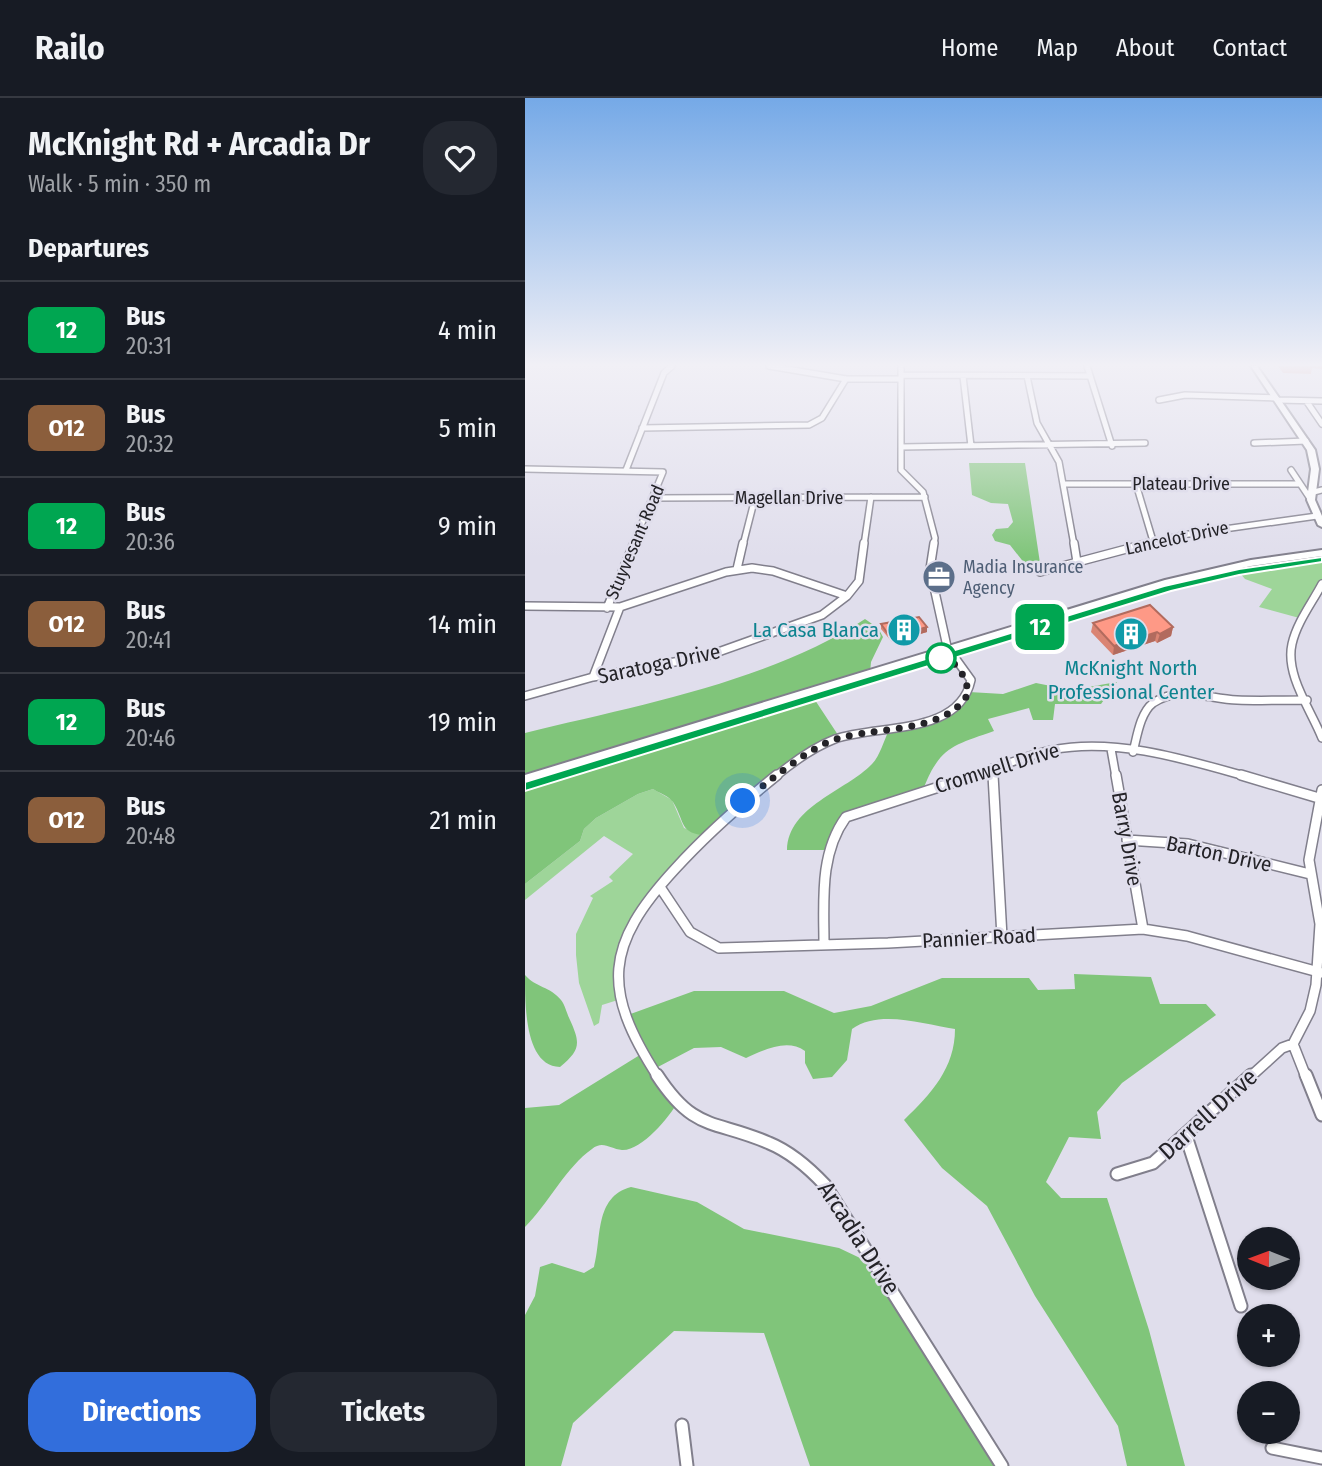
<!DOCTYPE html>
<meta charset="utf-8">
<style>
body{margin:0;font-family:"Fira Sans Condensed",sans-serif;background:#242831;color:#f1f3f6;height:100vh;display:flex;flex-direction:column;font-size:26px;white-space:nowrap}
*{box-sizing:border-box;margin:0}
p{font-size:23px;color:#9ea1a6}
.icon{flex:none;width:38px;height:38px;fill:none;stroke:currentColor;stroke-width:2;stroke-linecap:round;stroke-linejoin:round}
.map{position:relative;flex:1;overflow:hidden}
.side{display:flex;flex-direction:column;background:#171b24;width:525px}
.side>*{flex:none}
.badge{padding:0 14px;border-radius:10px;font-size:24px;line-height:46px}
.needle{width:46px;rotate:271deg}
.controls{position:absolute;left:712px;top:1129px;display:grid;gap:14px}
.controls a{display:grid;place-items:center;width:63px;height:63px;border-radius:50%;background:#171b24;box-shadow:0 2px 5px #0004;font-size:35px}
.you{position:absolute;width:35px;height:35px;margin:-18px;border:5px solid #fff;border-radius:50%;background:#1a73e8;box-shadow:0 0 0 10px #1a73e833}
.map>.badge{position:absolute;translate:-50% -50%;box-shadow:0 0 0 4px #fff}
h2{padding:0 28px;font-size:26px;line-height:63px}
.round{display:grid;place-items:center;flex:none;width:74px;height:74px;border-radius:28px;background:#242831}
.head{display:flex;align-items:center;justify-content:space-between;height:119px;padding:0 28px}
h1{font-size:33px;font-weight:700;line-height:52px}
.button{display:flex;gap:14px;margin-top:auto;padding:14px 28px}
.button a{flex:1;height:80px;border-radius:28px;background:#326edc;color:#fff;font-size:28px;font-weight:700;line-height:80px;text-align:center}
.button a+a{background:#242831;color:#f1f3f6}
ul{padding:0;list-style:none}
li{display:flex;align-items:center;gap:21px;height:98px;padding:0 28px;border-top:2px solid #363941}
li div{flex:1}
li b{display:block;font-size:26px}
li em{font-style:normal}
li .badge{min-width:77px;font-weight:700;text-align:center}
header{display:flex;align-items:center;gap:42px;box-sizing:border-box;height:98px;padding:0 35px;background:#171b24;border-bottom:2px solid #363941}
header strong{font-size:33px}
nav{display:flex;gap:38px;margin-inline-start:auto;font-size:24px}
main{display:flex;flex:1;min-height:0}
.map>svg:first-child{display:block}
.green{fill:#9ed599}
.forest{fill:#80c57a}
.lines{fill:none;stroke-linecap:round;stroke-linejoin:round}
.minor-far3-casing{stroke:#817f8c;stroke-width:8}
.minor-far2-casing{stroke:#817f8c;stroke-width:10}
.minor-far1-casing{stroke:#817f8c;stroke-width:12}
.minor-casing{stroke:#817f8c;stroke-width:15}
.major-casing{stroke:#817f8c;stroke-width:4}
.highway-casing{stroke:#817f8c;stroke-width:4}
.minor-far3{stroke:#fff;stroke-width:5}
.minor-far2{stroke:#fff;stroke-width:7}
.minor-far1{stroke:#fff;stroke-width:9}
.minor{stroke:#fff;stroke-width:11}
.major{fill:#fff;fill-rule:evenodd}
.highway{fill:#fff;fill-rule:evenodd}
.wall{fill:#da8473}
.shaded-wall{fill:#b26b5e}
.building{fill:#fe9986;stroke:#b26b5e;stroke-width:2}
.line{fill:#00a651;stroke:#fff;stroke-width:2}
.walk{stroke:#242328;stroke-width:7;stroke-dasharray:0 12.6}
.stop-dot{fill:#fff;stroke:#00a651;stroke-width:3.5}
.labels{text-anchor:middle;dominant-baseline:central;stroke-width:5;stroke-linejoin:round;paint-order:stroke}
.far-street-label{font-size:18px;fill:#242328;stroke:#e0deec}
.far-service-label{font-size:18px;fill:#4e5e75;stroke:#e0deec;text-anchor:start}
.culture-label{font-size:21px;fill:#0d838f;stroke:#e0deec;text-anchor:end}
.street-label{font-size:21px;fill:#242328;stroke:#e0deec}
.near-street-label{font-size:24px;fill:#242328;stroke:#e0deec}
</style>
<header>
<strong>Railo</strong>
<nav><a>Home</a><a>Map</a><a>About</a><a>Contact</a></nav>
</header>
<main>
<section class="side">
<div class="head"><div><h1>McKnight Rd + Arcadia Dr</h1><p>Walk · 5 min · 350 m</p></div><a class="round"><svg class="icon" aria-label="heart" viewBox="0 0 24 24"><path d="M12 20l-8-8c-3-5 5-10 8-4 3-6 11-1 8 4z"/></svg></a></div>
<h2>Departures</h2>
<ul>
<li><span class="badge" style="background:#00a651;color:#fff">12</span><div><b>Bus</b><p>20:31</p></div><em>4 min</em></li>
<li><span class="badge" style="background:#8b5e3c;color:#fff">O12</span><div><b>Bus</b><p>20:32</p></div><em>5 min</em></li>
<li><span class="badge" style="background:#00a651;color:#fff">12</span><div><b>Bus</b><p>20:36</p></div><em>9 min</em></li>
<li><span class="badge" style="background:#8b5e3c;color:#fff">O12</span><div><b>Bus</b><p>20:41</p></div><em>14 min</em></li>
<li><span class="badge" style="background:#00a651;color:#fff">12</span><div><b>Bus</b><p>20:46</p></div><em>19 min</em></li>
<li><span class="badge" style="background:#8b5e3c;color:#fff">O12</span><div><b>Bus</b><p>20:48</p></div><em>21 min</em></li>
</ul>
<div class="button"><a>Directions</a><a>Tickets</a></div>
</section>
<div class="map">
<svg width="797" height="1368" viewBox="0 0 797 1368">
<rect width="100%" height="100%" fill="#e0deec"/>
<path class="green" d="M797 462V486L778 521 734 509 747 491 720 481 714 474Z
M128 691 147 702 159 730 183 738 164 756 99 839 96 901 77 907 74 925 69 928 54 885 51 857V836L68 800 65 798 88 783 84 779 108 756 79 738 0 802V786L55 743 59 731 71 720 113 696Z"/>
<path class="forest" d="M444 365H500L515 465 500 466 485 447 470 443 467 437 471 431 483 430 488 424 483 406 466 405 447 397Z
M340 521 353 530 358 539 346 564 345 575 0 681V635C110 608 244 584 340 521Z
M592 584 576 606H530L528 622H508L504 610 463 621 469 633C429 647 414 649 398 692L329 714 304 752H262C263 708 321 693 347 666 355 658 359 642 364 632L410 621 444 594 478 596 511 585 546 592Z
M288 599 315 640 249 679 183 738C153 735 161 725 148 704 144 698 134 695 128 691L113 696 71 720 59 731 55 743 0 786V688Z
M549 876 626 879 635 906H681L691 917 597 985 572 1014 576 1041 544 1039 521 1084 536 1100H582L624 1232 660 1368H602L593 1328 510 1198 462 1108 417 1070 379 1022C406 996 430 970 430 931 399 926 354 911 327 931L322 962 307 979 288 981 280 965V953C262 940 239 952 221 960L196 949 169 950 129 971 153 1004C144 1019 117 1053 97 1052 85 1051 78 1042 67 1051 42 1068 23 1106 0 1129V1010L34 1007 118 955 100 918 169 893H259L309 915 346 908 417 880H504L513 892 550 891Z
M0 877C10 889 26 889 36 902 40 907 42 916 45 922 56 946 55 952 35 969 0 968 0 909 0 877Z
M106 1089 172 1104 219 1131 314 1150 354 1169 477 1368H285L239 1235 149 1233 48 1325 36 1368H0V1217L10 1198 15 1169 27 1165 59 1175 69 1169C77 1140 69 1099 106 1089Z"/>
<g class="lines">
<defs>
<path id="minor-far3" d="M244 268 321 281H376
M376 268V372L398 394 410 440 409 447
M562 268 587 348
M376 277 565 278
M438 278 446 348
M502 278 512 325 534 364 549 447
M634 302 660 297 751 300
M753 302 797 303
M782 304 797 326
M117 330 284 327 297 320 321 281
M729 345 781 343
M376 349 620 345
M0 371 138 374 108 447
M101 372 139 275 147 268
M766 372 786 402
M538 386H774
M611 386 628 443
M785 395 797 392
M128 400 400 399
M218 447 230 400
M339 447 346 399
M618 447 657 437 792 418"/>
<path id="minor-far2" d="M409 445 405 471 423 553
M549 445 552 464
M212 471 218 445
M515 474 624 445
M797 486C787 505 772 524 767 546 760 577 786 612 797 640
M0 508 95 509 201 474 227 470 248 473 322 498
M82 510 109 445
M68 579 95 509
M0 598 68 579 182 558 297 517 322 498 334 483 339 445
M586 651 591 679
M608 654C612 639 615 615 628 605 654 587 684 601 712 602 735 603 759 602 782 602
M468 670V679
M250 679C268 664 289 649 310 641 353 626 434 638 446 582L423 550
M445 679C472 670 499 658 527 652 590 639 663 662 723 679"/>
<path id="minor-far1" d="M468 677 477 839
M591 677 618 831
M716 677 797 701
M602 742 663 746 785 776
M135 789 165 834 194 850 363 845 618 831 662 838 797 875
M299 847C299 804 294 756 321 719L451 677
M133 979C76 891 80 847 150 771 181 737 216 706 252 677
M725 979 757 950 768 946
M781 979 768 946 785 913 791 887 795 826 784 762 797 692"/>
<path id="minor" d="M132 977C170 1035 189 1021 244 1045 266 1054 284 1070 300 1087L477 1368
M781 977 797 1017
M661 1038 716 1208
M592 1076 628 1065 726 977
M157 1327 162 1368
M747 1350 797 1360"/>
<path id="major" d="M726 268H732L790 352 794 371 790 402 797 418V429L793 427 782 402 786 371 782 352Z"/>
<path id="highway" d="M797 452V458L726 468 646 486 0 685V677L640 482 726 462Z"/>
</defs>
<use href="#minor-far3" class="minor-far3-casing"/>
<use href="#minor-far2" class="minor-far2-casing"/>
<use href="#minor-far1" class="minor-far1-casing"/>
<use href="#minor" class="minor-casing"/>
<use href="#major" class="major-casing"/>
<use href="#highway" class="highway-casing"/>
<use href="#minor-far3" class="minor-far3"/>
<use href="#minor-far2" class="minor-far2"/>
<use href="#minor-far1" class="minor-far1"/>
<use href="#minor" class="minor"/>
<use href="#major" class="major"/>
<use href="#highway" class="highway"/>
</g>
<path class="wall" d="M753 268H797V271L787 270 786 276 758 275Z
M568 525 648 529 646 538 632 545 630 543 588 557 566 534Z
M356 526 402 529V534L392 537 390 534 367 544 356 531Z"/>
<path class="shaded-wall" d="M402 529V534L392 537V532Z
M648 529 646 538 632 545 635 536Z
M390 530V534L367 544 366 540Z
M632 534 630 543 588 557 589 548Z"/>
<path class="building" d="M625 507 648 529 635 536 632 534 589 548 568 525Z
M394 519 402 529 392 532 390 530 366 540 356 526Z"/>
<linearGradient id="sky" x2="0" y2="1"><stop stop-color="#75a9e7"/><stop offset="0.58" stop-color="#f1f0f6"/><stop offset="1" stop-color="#f1f0f6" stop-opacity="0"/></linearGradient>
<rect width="797" height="460" fill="url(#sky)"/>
<path class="line" d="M797 459V464L714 477 646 493 0 693V684L639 488 714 471Z"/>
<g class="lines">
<path class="walk" d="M218 703C244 684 272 659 301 645 341 626 420 640 444 594L438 577 423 558 416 560"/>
</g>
<defs>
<symbol id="office-disc" viewBox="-11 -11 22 22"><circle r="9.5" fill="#5c6f8a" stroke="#e0deec"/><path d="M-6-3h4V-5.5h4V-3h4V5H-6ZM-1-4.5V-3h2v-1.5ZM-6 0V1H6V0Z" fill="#fff"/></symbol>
<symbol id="building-disc" viewBox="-11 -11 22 22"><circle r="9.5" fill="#0f9aa8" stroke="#e0deec"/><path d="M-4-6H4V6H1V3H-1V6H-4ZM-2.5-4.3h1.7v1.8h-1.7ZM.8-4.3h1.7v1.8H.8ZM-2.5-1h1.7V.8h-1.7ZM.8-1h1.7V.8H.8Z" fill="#fff"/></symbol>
</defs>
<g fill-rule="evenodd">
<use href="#office-disc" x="395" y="460" width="38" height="38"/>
<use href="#building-disc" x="360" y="513" width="38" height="38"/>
<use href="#building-disc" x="587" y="517" width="38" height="38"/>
</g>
<circle class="stop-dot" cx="416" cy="560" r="14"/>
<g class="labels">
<g class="far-street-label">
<text x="656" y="386">Plateau Drive</text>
<text x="264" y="400">Magellan Drive</text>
<text transform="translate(652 440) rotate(-12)">Lancelot Drive</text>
<text transform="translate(110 444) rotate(-67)">Stuyvesant Road</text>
</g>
<g class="far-service-label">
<text x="438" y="469">Madia Insurance<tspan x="438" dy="21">Agency</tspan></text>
</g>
<g class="culture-label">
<text x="354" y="532">La Casa Blanca</text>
<text x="606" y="570" text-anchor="middle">McKnight North<tspan x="606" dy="24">Professional Center</tspan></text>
</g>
<g class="street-label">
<text transform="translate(134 566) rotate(-12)">Saratoga Drive</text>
<text transform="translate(472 670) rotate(-17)">Cromwell Drive</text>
<text transform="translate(602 741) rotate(80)">Barry Drive</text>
<text transform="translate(694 756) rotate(12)">Barton Drive</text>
<text transform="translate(454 840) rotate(-3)">Pannier Road</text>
</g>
<g class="near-street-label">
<text transform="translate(683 1016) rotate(-42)">Darrell Drive</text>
<text transform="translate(334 1140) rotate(57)">Arcadia Drive</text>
</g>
</g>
</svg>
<div class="controls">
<a><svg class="needle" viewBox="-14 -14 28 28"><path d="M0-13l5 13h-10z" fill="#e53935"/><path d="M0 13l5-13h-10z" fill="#9ea1a6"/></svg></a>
<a>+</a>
<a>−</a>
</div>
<div class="you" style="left:218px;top:703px"></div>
<b class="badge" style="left:515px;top:529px;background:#00a651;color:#fff">12</b>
</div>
</main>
